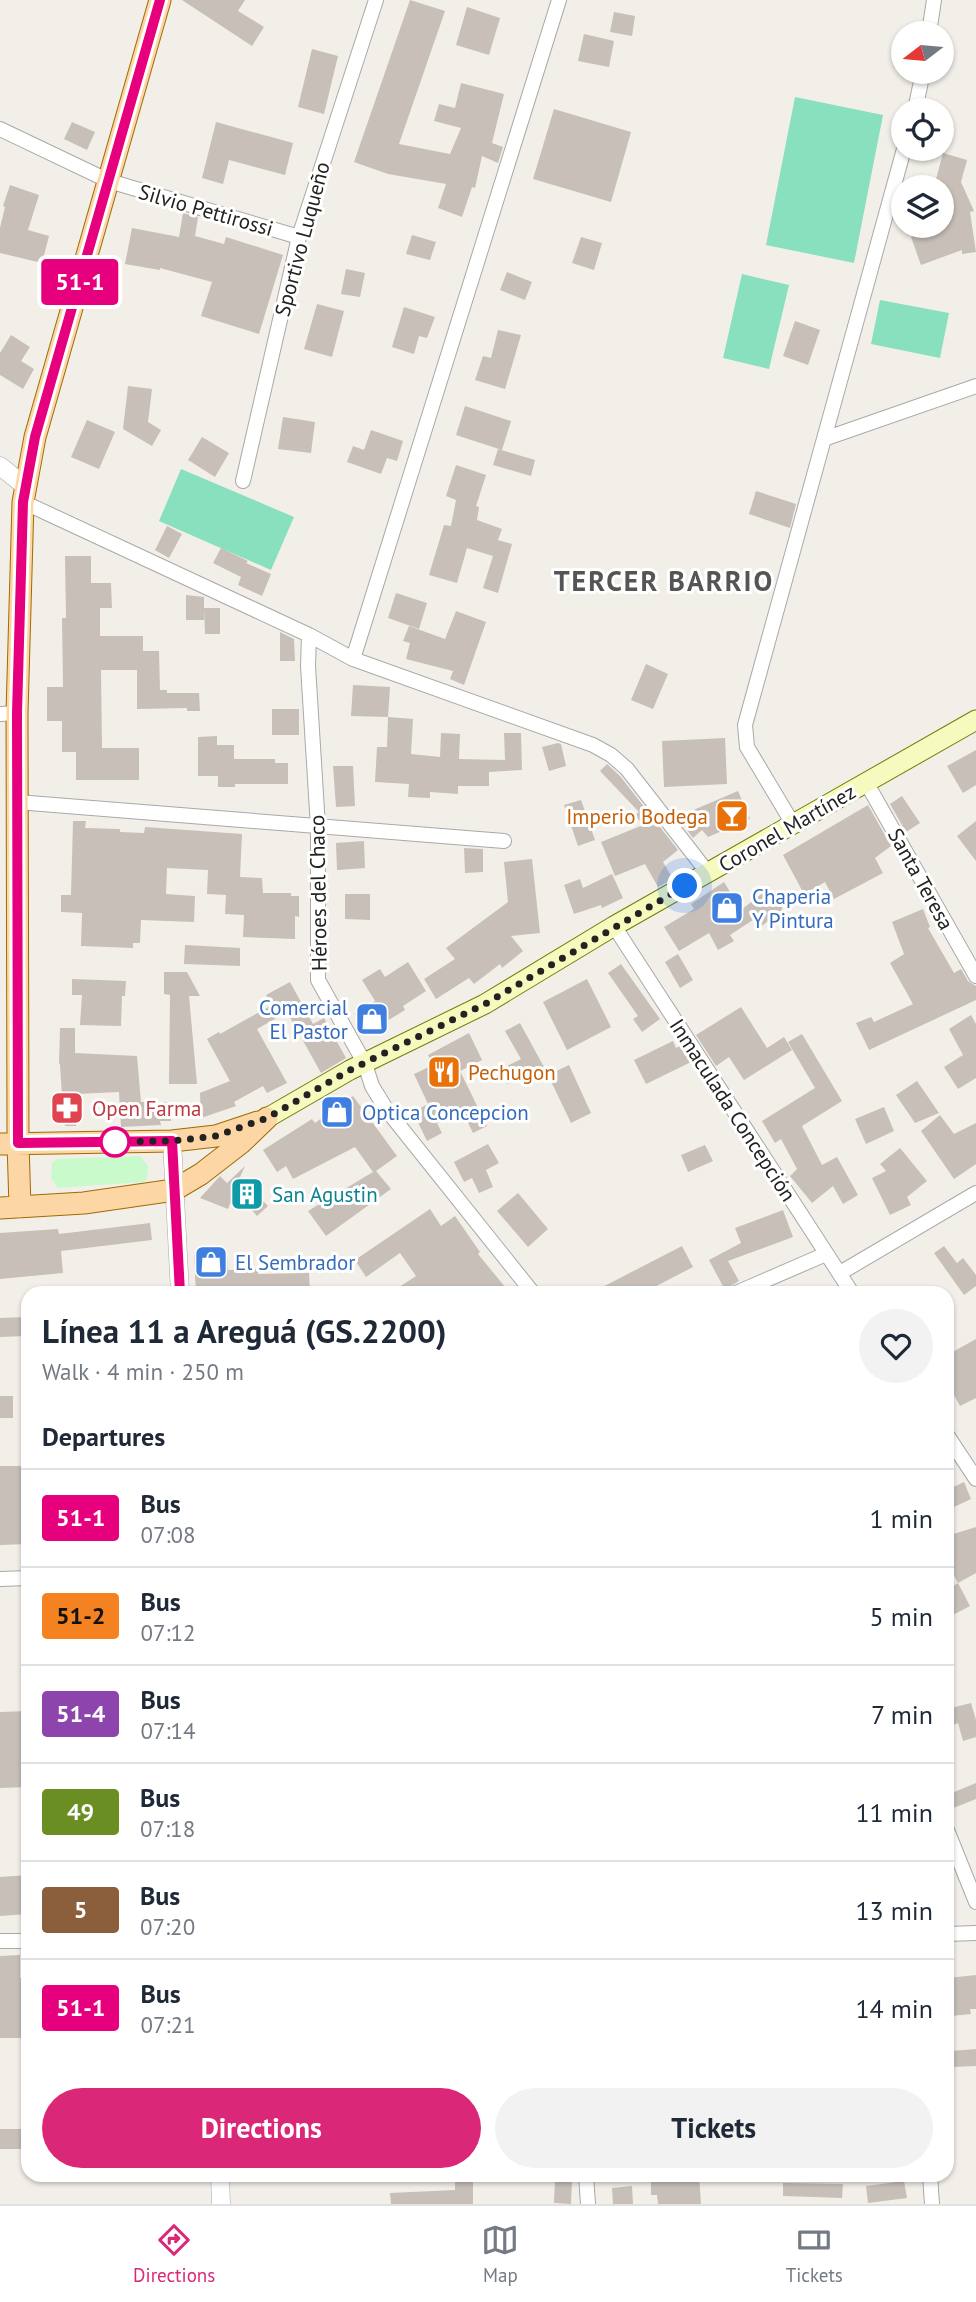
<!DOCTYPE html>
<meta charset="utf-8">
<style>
body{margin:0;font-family:"PT Sans",sans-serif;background:#f2f2f3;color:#1f2937;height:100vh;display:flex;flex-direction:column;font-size:26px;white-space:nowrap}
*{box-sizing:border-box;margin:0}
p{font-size:23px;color:#747a83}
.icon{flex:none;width:38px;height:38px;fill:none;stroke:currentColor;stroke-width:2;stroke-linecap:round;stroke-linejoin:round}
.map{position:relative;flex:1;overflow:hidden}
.panel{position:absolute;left:21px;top:1286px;width:933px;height:896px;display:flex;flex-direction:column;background:#fff;border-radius:21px;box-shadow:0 2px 5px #0004}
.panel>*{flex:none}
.badge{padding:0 14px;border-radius:5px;font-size:24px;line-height:46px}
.needle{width:46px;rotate:254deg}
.controls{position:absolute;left:891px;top:21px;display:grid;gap:14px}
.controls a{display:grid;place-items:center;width:63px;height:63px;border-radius:50%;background:#fff;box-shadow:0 2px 5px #0004;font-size:35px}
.you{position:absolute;width:35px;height:35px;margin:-18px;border:5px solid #fff;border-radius:50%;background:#1a73e8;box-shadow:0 0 0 10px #1a73e833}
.map>.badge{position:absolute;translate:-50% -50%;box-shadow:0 0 0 4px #fff}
h2{padding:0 21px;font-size:26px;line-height:63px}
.round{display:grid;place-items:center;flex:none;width:74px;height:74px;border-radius:37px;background:#f2f2f3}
.headline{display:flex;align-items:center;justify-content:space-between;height:119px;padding:0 21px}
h1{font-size:33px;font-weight:700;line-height:52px}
.action{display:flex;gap:14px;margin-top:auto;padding:14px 21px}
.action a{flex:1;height:80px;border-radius:42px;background:#db2777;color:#fff;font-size:28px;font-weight:700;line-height:80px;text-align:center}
.action a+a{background:#f2f2f3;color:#1f2937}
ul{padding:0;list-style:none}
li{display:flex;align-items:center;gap:21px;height:98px;padding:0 21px;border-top:2px solid #e0e1e3}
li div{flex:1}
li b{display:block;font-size:26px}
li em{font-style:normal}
li .badge{min-width:77px;font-weight:700;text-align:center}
.tab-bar{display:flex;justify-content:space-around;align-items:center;height:98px;border-top:2px solid #e0e1e3;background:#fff;font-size:19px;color:#747a83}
.tab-bar a{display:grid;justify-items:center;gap:4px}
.tab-bar .active{color:#db2777}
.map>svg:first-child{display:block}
.park{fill:#c8facc}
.pitch{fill:#88e0be}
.building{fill:#c7bfb8}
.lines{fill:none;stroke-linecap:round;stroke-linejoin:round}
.minor-casing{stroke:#a9a9a9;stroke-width:16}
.tertiary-casing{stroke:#a9a9a9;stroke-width:19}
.secondary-casing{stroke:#707d05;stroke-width:21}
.primary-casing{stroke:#a06b00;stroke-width:23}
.minor{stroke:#fff;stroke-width:14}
.tertiary{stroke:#fff;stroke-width:18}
.secondary{stroke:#f7fabf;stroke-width:19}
.primary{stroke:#fcd6a4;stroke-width:21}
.line-casing{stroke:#fff;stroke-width:16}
.line{stroke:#e6007e;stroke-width:10}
.walk{stroke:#222;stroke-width:7;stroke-dasharray:0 12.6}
.stop-dot{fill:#fff;stroke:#e6007e;stroke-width:3.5}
.labels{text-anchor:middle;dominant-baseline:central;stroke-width:6;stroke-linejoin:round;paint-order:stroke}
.street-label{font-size:21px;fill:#222;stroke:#fff}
.food-label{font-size:21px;fill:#c56008;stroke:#fff;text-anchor:end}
.shop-label{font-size:21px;fill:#366cbe;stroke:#fff;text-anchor:start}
.health-label{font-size:21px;fill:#be3a42;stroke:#fff;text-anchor:start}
.culture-label{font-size:21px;fill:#0d838f;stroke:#fff;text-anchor:start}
.district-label{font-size:28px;font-weight:bold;letter-spacing:2px;fill:#555;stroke:#fff}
</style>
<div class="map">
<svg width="976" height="2204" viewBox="0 0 976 2204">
<rect width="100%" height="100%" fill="#f2efe9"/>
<path class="park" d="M140 1156 148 1166 147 1179 143 1182 58 1188 51 1178 52 1163 57 1159Z"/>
<path class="pitch" d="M795 97 883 115 854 263 766 245Z
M742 274 789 285 769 369 723 358Z
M880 300 949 313 940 358 871 344Z
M181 469 294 517 271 570 159 521Z"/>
<path class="building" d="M182 0H245L238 11 264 27 252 46Z
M410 0 445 11 399 144 450 154 461 128 434 121 439 104 455 108 461 83 504 94 492 143 503 147 498 163 482 156 475 188 472 187 462 217 438 208 446 184 388 174 354 162Z
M467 7 500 18 489 55 456 45Z
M614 12 635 16 632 36 610 32Z
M584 34 614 41 609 67 578 61Z
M312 49 338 56 324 114 298 107Z
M554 109 631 132 611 202 533 179Z
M72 122 95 132 87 150 64 139Z
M216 122 293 143 285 175 229 160 223 184 202 178Z
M943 153 967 160 961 182 974 211 970 212 976 252 962 254V250L921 265 911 237 930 230 928 226H942V187H934Z
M10 185 39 195 28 230 49 236 42 263 0 253V228L5 207 3 206Z
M183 213 198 217 195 236 224 244 226 237 283 255 259 334 201 316 212 282 160 268V270L125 264 132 228 179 237Z
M412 235 436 242 430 260 406 254Z
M581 237 602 243 594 270 572 263Z
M346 269 365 273 360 297 341 294Z
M507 272 532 282 525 300 500 290Z
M317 304 344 311 332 357 304 349Z
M404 307 435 317 427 338 419 336 414 354 392 347Z
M795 321 820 330 808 365 783 356Z
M498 330 521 335 505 389 475 380 483 356 491 358Z
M11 335 30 347 21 361 34 369 23 389 0 375V353Z
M128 386 152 389 148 422 161 430 152 446 123 429Z
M465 406 511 421 502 450 456 435Z
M283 417 315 422 311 453 278 449Z
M87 420 115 432 99 469 71 457Z
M371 430 403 441 397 461 387 458 381 474 347 462 353 446 364 450Z
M202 437 229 453 215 477 188 460Z
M498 449 535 460 531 476 493 465Z
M456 465 486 475 476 506 479 507 477 520 502 529 498 540 512 544 498 593 483 588 493 556 467 548 457 583 429 575 444 525 451 526 456 500 446 496Z
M756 491 796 504 790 528 749 514Z
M167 526 182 534 169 558 155 550Z
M221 548 248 561 246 563 271 574 262 596 238 585 241 577 213 563Z
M65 556H91V583H111L112 608H100V636H143V651H159L160 690H167V693H199L200 711H187V708L137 709V670H101L102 748H139V780H76V752H62V721H47V687H63L62 618H66Z
M396 593 427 603 419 629 388 618Z
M186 595 204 597V620H186Z
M204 608H220V634H205Z
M456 611 486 622 464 685 450 679 453 671 406 659 410 643 403 641 409 626 445 639Z
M280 632 294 639 295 661H280Z
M646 664 668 674 653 709 631 700Z
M353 685 390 687 388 717 351 716Z
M272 709H299V735H272Z
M388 717 413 719 411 754 440 757 441 733 460 734 459 759 505 760 504 733H521L522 770 489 772V786H458V794L430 792V798L408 797 409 784 375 782 377 747H387Z
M217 736V745H234V759H275V763H288V784H235V787H218V776H198V737Z
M725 738 727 784 664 787 662 741Z
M558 743 561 744 566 766 549 771 542 747Z
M976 750V785L963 793 947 766Z
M607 764 620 776 678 850 663 862 673 879 658 887 645 864 615 876 601 842 643 825 635 815 639 812 600 771Z
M333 766H353L355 806 336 807Z
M738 791 750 819 708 837 702 830 693 838 677 817Z
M902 796 920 823 906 832 890 804Z
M581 800 595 840 578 846 564 805Z
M868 805 891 846 875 858 883 873 834 899 825 882 804 894 783 855Z
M73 821H86L85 828 120 829V832L144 833 145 827 242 834 240 877 262 878 263 893H291V896H299V917L295 916V939L243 937 244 915 225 914 226 895 207 894 208 870 167 868 166 894 195 896 194 922 141 920 140 943H133V948L81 946 82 913 61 912V895H71Z
M976 821V861L957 836Z
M364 841 365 868 337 870 336 843Z
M464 848 483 849V872L465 873Z
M532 859 540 933 511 936 523 951 502 968 500 964 474 984 469 978 436 999 424 979 455 959 446 948 508 902 504 862Z
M612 874 623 898 602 908 601 905 574 914 564 885 580 879 583 888Z
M724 882 741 910 769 888 782 905V910L759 928 753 920 730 935 734 941 718 950 709 933 679 951 664 927 694 909 691 904Z
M345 894H370V920L345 919Z
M923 909 930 927 928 928 954 973 961 969 968 981 976 986V1000L869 1050 856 1023 871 1017 874 1022 913 1004 890 963 904 954 892 922Z
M185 945 240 948V966L184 964Z
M678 954 693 980 680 988 665 962Z
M408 962 426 991 403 1006 405 1010 387 1021 389 1023 376 1032 365 1028 355 1014 375 1001 362 980 380 969 385 977Z
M621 964 660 1019 642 1032 633 1019 638 1016 608 973Z
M164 972H187L200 996H189L197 1084H169L170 995 164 994Z
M72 979 126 981 125 996H122L121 1026 80 1025 82 995H72Z
M587 979 611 1027 567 1050 543 1002Z
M290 982 313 1024 324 1018 346 1058 321 1073 287 1012 257 1029 287 1083 267 1093 263 1086 234 1102 236 1106 201 1118 200 1093 230 1081 207 1039 219 1032 220 1034 272 1005 266 995Z
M741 1007 767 1048 784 1037 792 1050 744 1080 729 1057 716 1066 696 1035Z
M971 1015 976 1024V1078L958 1089 944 1067 963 1055 949 1029Z
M520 1023 545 1069 530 1077 528 1073 507 1084 499 1070 521 1059 505 1031Z
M60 1028H75V1053L137 1056 141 1102H171V1121H160L161 1125 121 1127 119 1092 77 1094 76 1126H66L57 1119V1096H62L60 1064H59Z
M469 1033 482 1060 460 1071 487 1126 473 1133 462 1111 437 1123 442 1133 427 1141 413 1112 428 1104 414 1074 433 1065 428 1055Z
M802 1034 842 1101 802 1126 822 1165 837 1157 858 1195 843 1204 833 1186 812 1203 790 1176 797 1169 781 1139 775 1143 762 1121 815 1088 788 1042Z
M673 1041 676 1048 680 1046 691 1062 646 1084 634 1060Z
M569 1065 591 1113 571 1123 548 1075Z
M917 1081 939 1113 915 1123 896 1095Z
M353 1096 397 1156 376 1171 391 1189 326 1236 308 1211 373 1172 355 1147 293 1179 286 1166 277 1172 263 1150 312 1119 315 1123Z
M884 1107 894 1131 866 1144 855 1119Z
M940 1115 954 1134 976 1123V1164L954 1179 921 1131Z
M488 1144 499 1163 486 1170 493 1187 479 1193 472 1178 464 1182 454 1162Z
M705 1145 713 1161 688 1172 681 1155Z
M900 1148 927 1181 907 1197 911 1205 890 1215 872 1178 886 1171 880 1164Z
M245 1166 240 1177 268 1206 257 1216 235 1191 228 1209 200 1198 220 1176 227 1183Z
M518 1193 548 1229 528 1247 497 1211Z
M430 1209 441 1226 455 1216 480 1252 478 1254 510 1293H390L416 1276 400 1253 366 1277 355 1260Z
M783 1210 793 1237 728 1261 739 1281 729 1287 726 1292 709 1260 741 1243 735 1228Z
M150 1223 152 1240 61 1251 63 1273 0 1279V1233L58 1229 59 1234Z
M682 1246 693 1267 643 1293H591Z
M944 1246 957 1263 963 1258 976 1275V1286L964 1295 934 1253Z
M227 1253 228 1270 258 1269V1274L309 1273 310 1293H196L194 1255Z
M25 1317 26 1336 0 1337V1318Z
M976 1339V1398L960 1406 947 1382V1355Z
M0 1396H13V1418H0Z
M0 1466H28V1544L0 1545Z
M964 1482 971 1499 954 1507 947 1490Z
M976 1527V1573L958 1583 950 1568 954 1566 947 1536Z
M958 1583 970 1606 947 1618V1590Z
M971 1703 976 1720V1737L963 1741 958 1723 947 1728V1709Z
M28 1711V1787L0 1788V1712Z
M976 1783V1799L951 1809 947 1795Z
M28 1875V1914L0 1916V1877Z
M20 1955V1978H28V2038H0V1956Z
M976 1975V2009H970L971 2014 951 2016 948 1978Z
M976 2049V2066L952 2067 951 2051Z
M0 2129H23V2149H0Z
M455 2175H473V2204H391L390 2193 455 2190Z
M651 2175H699L701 2204H658L657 2195H651Z
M555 2180 572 2181 571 2204 554 2203Z
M904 2181 907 2198 868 2203 866 2186Z
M783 2183 843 2184 842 2198 783 2196Z
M632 2186 633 2204H613L612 2188Z"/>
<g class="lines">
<defs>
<path id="minor" d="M929 33 934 0
M915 110 923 72
M0 129 109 181 299 237
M824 439 976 386
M243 481 299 237 376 0
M23 502 309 635 353 659 593 745 611 755 627 769 708 873
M309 635 308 666 318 827V980L365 1064 372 1086 386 1109 533 1293
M353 659 559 0
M0 714 17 713
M866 782 976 976
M17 802 504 841
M793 824 747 747 745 725 904 149
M614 926 852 1293
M840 1273 976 1193
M736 1293 826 1254
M947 1435 976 1479
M0 1579 28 1578
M947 1830 976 1902
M947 1934 976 1933
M0 1941H28
M586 2175 588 2204
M930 2175 932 2204"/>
<path id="tertiary" d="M0 466 25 486
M172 1141 180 1293
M220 2175 221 2204"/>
<path id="secondary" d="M267 1118 350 1070 485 1004 614 926 976 720"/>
<path id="primary" d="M0 1144 172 1141 216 1136 258 1122
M20 1207 18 1143 17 713 23 502 35 437 160 0
M0 1208 84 1203 174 1190 201 1174 241 1143 267 1118"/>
</defs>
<use href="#minor" class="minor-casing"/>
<use href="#tertiary" class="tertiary-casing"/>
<use href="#secondary" class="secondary-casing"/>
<use href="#primary" class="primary-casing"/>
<use href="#minor" class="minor"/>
<use href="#tertiary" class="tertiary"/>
<use href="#secondary" class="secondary"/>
<use href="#primary" class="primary"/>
</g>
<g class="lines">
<defs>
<path id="line" d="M160 0 35 437 23 502 17 713 18 1143 172 1141 180 1293"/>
</defs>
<use href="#line" class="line-casing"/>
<use href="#line" class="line"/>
<path class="walk" d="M115 1142 172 1141 216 1136 267 1118 350 1070 485 1004 685 886"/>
</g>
<defs>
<symbol id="bar-square" viewBox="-11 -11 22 22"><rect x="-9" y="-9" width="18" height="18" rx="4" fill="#e8710a" stroke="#fff"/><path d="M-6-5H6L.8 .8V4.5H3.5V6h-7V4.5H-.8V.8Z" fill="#fff"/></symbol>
<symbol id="shop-square" viewBox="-11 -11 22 22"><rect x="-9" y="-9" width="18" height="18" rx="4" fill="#3f7fe0" stroke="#fff"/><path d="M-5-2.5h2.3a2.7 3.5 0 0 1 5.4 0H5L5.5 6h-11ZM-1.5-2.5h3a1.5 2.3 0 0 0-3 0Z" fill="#fff"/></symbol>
<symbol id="restaurant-square" viewBox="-11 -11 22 22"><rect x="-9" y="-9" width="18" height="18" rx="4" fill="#e8710a" stroke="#fff"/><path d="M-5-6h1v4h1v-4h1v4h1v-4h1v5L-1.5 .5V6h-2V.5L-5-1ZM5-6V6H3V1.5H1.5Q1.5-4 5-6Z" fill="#fff"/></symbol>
<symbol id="pharmacy-square" viewBox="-11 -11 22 22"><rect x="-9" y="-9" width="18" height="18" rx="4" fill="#e0444e" stroke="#fff"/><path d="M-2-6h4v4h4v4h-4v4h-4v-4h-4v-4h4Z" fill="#fff"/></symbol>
<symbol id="building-square" viewBox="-11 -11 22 22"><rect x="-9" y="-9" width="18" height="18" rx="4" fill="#0f9aa8" stroke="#fff"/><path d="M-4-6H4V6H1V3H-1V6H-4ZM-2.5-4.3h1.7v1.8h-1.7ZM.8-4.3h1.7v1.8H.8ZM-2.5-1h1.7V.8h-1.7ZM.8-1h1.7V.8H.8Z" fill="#fff"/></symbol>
</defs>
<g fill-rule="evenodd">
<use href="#bar-square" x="713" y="797" width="38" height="38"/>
<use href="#shop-square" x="708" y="889" width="38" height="38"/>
<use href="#shop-square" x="353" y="1000" width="38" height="38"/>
<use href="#restaurant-square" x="425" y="1053" width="38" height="38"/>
<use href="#pharmacy-square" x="48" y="1089" width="38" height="38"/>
<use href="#shop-square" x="318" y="1093" width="38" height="38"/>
<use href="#building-square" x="228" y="1175" width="38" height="38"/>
<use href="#shop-square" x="192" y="1243" width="38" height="38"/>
</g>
<circle class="stop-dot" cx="115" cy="1142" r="14"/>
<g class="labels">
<g class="street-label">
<text transform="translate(206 210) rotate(16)">Silvio Pettirossi</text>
<text transform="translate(302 239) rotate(-75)">Sportivo Luqueño</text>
<text transform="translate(787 828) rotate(-30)">Coronel Martínez</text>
<text transform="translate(921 879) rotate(61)">Santa Teresa</text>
<text transform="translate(318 893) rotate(-91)">Héroes del Chaco</text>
<text transform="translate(733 1110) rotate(57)">Inmaculada Concepción</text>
</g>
<g class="food-label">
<text x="708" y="816">Imperio Bodega</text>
<text x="468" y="1072" text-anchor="start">Pechugon</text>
</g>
<g class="shop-label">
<text x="752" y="896">Chaperia<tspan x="752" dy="24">Y Pintura</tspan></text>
<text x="348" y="1007" text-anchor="end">Comercial<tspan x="348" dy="24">El Pastor</tspan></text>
<text x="362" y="1112">Optica Concepcion</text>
<text x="235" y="1262">El Sembrador</text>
</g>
<g class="health-label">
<text x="92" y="1108">Open Farma</text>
</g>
<g class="culture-label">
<text x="272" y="1194">San Agustin</text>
</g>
<g class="district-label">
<text x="664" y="580">TERCER BARRIO</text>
</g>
</g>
</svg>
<div class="controls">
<a><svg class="needle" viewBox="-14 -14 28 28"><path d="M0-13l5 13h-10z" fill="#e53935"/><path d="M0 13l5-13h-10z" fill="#747a83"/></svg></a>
<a><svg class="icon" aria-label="locate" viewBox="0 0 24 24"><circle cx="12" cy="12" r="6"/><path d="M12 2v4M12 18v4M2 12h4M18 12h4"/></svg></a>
<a><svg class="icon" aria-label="layers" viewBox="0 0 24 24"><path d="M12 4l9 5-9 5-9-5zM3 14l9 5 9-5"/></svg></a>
</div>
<div class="you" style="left:685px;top:886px"></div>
<b class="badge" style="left:80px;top:282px;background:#e6007e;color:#fff">51-1</b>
<section class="panel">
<div class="headline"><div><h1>Línea 11 a Areguá (GS.2200)</h1><p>Walk · 4 min · 250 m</p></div><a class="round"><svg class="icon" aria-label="heart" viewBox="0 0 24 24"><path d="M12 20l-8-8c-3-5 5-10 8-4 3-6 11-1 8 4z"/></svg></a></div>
<h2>Departures</h2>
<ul>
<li><span class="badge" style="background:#e6007e;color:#fff">51-1</span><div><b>Bus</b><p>07:08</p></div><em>1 min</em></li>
<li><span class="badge" style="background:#f58220;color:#111">51-2</span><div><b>Bus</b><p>07:12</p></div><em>5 min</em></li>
<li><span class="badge" style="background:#8e44ad;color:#fff">51-4</span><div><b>Bus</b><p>07:14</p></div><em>7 min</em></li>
<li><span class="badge" style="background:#6b8e23;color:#fff">49</span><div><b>Bus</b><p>07:18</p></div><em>11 min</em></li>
<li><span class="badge" style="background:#8b5e3c;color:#fff">5</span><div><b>Bus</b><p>07:20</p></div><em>13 min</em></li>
<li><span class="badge" style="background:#e6007e;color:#fff">51-1</span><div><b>Bus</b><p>07:21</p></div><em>14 min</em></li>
</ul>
<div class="action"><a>Directions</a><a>Tickets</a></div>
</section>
</div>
<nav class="tab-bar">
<a class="active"><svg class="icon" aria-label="directions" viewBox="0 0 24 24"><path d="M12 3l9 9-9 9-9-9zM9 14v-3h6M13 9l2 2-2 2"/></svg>Directions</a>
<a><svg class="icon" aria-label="map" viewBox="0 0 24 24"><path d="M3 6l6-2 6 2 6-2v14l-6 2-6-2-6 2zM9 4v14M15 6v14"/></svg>Map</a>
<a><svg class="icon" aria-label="tickets" viewBox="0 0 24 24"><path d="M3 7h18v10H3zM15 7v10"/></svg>Tickets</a>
</nav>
